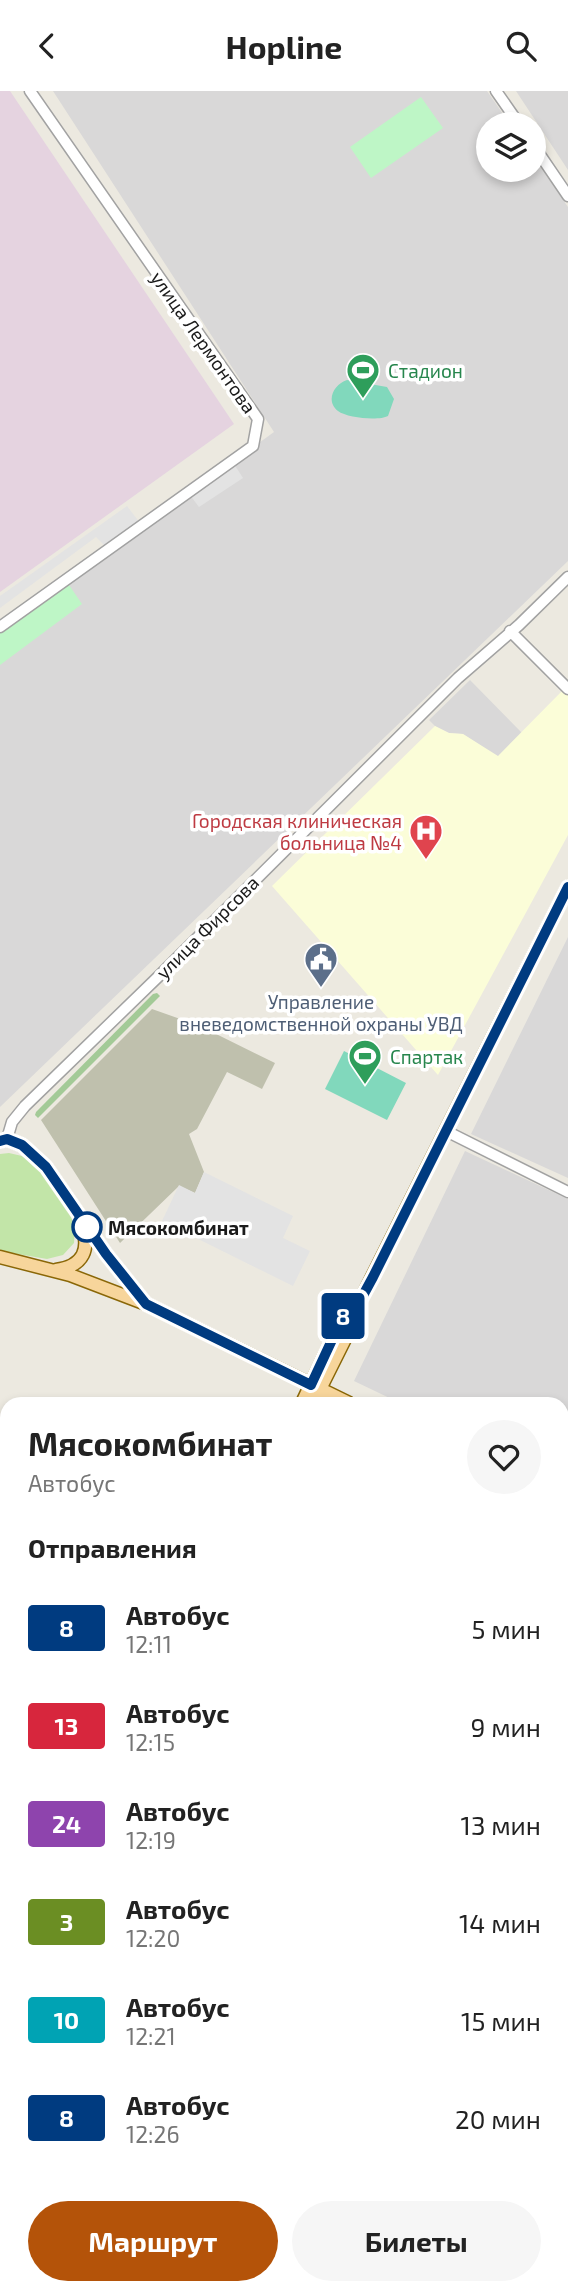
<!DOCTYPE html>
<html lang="ru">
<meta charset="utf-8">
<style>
body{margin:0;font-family:"Exo 2",sans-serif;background:#f6f6f6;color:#222;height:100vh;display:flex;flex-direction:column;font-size:26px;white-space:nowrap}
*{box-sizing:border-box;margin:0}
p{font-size:23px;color:#767676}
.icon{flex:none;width:38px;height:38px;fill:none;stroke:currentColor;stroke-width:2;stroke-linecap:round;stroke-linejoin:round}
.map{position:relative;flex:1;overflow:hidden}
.panel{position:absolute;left:0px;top:1306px;width:569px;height:898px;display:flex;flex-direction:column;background:#fff;border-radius:21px 21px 0 0;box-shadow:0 4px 10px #0003}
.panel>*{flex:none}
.badge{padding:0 14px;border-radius:5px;font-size:24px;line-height:46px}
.tools{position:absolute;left:476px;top:21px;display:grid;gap:14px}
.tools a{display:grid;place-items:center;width:70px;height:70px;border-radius:50%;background:#fff;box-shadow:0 4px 10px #0003;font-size:35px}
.map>.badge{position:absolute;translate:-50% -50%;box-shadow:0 0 0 4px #fff}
h2{padding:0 28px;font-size:26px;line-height:63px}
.round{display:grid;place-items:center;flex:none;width:74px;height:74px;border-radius:37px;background:#f6f6f6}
.summary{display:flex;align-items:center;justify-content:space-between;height:119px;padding:0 28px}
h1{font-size:33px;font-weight:700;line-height:52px}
.primary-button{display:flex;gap:14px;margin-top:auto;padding:14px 28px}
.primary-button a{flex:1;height:80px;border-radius:42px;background:#b45309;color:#fff;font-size:28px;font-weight:700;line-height:80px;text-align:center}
.primary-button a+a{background:#f6f6f6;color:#222}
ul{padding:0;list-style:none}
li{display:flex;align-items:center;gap:21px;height:98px;padding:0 28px}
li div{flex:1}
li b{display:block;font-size:26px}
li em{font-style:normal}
li .badge{min-width:77px;font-weight:700;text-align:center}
header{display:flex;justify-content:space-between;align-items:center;height:91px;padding:0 28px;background:#fff;font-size:32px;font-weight:700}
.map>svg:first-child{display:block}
.residential{fill:#d9d8d8}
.industrial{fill:#e5d3e0}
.education{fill:#fbfdd8}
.construction{fill:#bfc0ad}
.grass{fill:#c2e5a8}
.forest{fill:#a3ca97}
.park{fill:#bef6c6}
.pitch{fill:#81d8bc}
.parking{fill:#e3e3e3}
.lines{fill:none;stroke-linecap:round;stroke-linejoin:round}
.minor-casing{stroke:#a2a2a2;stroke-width:13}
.major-casing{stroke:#8a6707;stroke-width:15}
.minor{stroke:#fff;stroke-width:10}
.major{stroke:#f7d59b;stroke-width:12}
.line-casing{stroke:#fff;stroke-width:16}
.line{stroke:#003b80;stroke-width:10}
.stop-dot{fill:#fff;stroke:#003b80;stroke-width:3.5}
.labels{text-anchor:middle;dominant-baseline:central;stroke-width:7;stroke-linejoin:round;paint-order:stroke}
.street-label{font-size:19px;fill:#1b1b1b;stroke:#fff}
.leisure-label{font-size:19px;fill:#27864d;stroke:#fff;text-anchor:start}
.health-label{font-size:19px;fill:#be3a42;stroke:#fff;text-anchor:end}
.service-label{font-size:19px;fill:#4e5e75;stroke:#fff}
.stop-label{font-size:19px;font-weight:bold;fill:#1b1b1b;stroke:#fff;text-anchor:start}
</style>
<header><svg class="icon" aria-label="back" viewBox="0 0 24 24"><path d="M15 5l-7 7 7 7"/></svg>Hopline<svg class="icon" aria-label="search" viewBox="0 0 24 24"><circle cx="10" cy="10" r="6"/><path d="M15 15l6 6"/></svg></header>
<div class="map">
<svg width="568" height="2203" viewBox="0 0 568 2203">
<rect width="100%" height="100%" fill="#ece9e0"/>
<path class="residential" d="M53 0H487L510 33H488V79H534V67L568 116V470L0 1016V539L274 341Z
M516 0H568V79Z
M470 589 522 642 498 666 463 643 449 642 435 635 429 629Z
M568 846V1087L471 1043Z
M465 1060 568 1108V1397L562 1394V1312H400L354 1290Z
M562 1429 568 1432V1738L562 1735Z
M562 1752 568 1755V1824L562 1837Z"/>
<path class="industrial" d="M0 0H10L234 333 0 501Z"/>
<path class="education" d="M563 599 568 604V744L438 984 272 795 435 635 449 642 463 643 498 665Z"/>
<path class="construction" d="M152 918 200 935 275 972 262 998 227 981 197 1038 189 1043 204 1081 195 1102 179 1095 120 1152 41 1029Z"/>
<path class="grass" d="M9 1062 22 1065 37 1075 70 1123 75 1137 74 1152 63 1164 47 1168 0 1160V1063Z"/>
<path class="forest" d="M157 902 160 905 38 1027 35 1024 36 1021 153 903Z"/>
<path class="park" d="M421 6 443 37 371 87 350 56Z
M67 491 82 513 0 574V539Z
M562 2182 568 2185V2203H376L380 2196H562Z"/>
<path class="pitch" d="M347 289 387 296 394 308 388 325C379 330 347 327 338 320 325 310 334 293 347 289Z
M344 960 406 992 387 1029 325 998Z"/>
<path class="parking" d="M234 373 243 387 199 416 190 404Z
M127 415 140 432 106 456 96 446 0 517V505Z
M204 1081 293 1125 283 1147 310 1160 293 1195 162 1130 179 1094 195 1102Z
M0 1759 7 1763V1848L0 1852Z"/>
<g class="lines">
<defs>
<path id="minor" d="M496 0 519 33
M534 55 568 105
M0 536 253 355 258 328 30 0
M510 540 568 598
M446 1040 568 1101
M7 1048 12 1031 25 1015 160 884 458 587 519 534 568 486
M562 1745 568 1749
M0 1883 7 1887
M562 2148 568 2151"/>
<path id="major" d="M0 1050 7 1048 22 1054 46 1076 106 1163 146 1213
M0 1166 70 1184 146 1213 349 1312
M56 1179C84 1175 91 1158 81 1132
M302 1312 345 1221 360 1210
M313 1312 357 1224 360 1210 568 796
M562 1413 568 1416
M0 1919 7 1904
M0 1953 7 1938"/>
</defs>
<use href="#minor" class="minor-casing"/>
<use href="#major" class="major-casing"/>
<use href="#minor" class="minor"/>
<use href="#major" class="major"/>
</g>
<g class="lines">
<defs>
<path id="line" d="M0 1050 7 1048 22 1054 46 1076 106 1163 146 1213 311 1294 345 1221 360 1210 373 1186 568 796"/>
</defs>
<use href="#line" class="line-casing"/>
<use href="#line" class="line"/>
</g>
<defs>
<symbol id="stadium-pin" viewBox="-11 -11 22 30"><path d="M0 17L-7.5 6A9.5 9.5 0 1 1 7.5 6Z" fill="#2e9e5b" stroke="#fff"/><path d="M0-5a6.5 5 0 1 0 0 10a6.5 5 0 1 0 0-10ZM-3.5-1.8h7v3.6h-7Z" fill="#fff"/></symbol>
<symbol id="hospital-pin" viewBox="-11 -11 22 30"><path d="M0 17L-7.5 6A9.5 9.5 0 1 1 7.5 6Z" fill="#e0444e" stroke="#fff"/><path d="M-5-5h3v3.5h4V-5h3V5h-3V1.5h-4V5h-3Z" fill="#fff"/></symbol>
<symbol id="civic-pin" viewBox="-11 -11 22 30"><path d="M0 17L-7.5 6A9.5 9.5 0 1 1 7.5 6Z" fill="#5c6f8a" stroke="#fff"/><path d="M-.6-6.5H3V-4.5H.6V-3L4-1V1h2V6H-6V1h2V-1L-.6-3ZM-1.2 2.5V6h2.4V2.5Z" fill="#fff"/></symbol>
</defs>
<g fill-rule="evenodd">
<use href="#stadium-pin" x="344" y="260" width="38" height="52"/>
<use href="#hospital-pin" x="407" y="721" width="38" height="52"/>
<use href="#civic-pin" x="302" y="849" width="38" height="52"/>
<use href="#stadium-pin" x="346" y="946" width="38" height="52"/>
</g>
<circle class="stop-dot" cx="87" cy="1136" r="14"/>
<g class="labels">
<g class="street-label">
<text transform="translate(204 251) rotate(55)">улица Лермонтова</text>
<text transform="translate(207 836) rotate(-45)">улица Фирсова</text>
</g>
<g class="leisure-label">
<text x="388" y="279">Стадион</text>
<text x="390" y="965">Спартак</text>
</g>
<g class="health-label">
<text x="402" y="729">Городская клиническая<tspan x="402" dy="22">больница №4</tspan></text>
</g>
<g class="service-label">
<text x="321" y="910">Управление<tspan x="321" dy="22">вневедомственной охраны УВД</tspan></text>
</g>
<g class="stop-label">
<text x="108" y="1136">Мясокомбинат</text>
</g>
</g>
</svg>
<div class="tools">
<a><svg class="icon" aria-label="layers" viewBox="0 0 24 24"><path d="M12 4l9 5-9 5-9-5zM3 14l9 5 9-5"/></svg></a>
</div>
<b class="badge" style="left:343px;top:1225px;background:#003b80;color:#fff">8</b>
<section class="panel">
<div class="summary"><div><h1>Мясокомбинат</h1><p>Автобус</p></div><a class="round"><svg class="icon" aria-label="heart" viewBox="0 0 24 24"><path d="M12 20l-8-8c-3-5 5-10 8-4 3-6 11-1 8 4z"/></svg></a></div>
<h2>Отправления</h2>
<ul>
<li><span class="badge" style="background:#003b80;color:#fff">8</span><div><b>Автобус</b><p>12:11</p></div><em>5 мин</em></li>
<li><span class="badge" style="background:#d7263d;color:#fff">13</span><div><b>Автобус</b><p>12:15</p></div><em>9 мин</em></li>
<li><span class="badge" style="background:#8e44ad;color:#fff">24</span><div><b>Автобус</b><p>12:19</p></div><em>13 мин</em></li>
<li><span class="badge" style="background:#6b8e23;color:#fff">3</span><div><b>Автобус</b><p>12:20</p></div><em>14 мин</em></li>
<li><span class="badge" style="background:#00a3b4;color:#fff">10</span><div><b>Автобус</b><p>12:21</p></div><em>15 мин</em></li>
<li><span class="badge" style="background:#003b80;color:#fff">8</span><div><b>Автобус</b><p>12:26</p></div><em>20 мин</em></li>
</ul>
<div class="primary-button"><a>Маршрут</a><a>Билеты</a></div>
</section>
</div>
